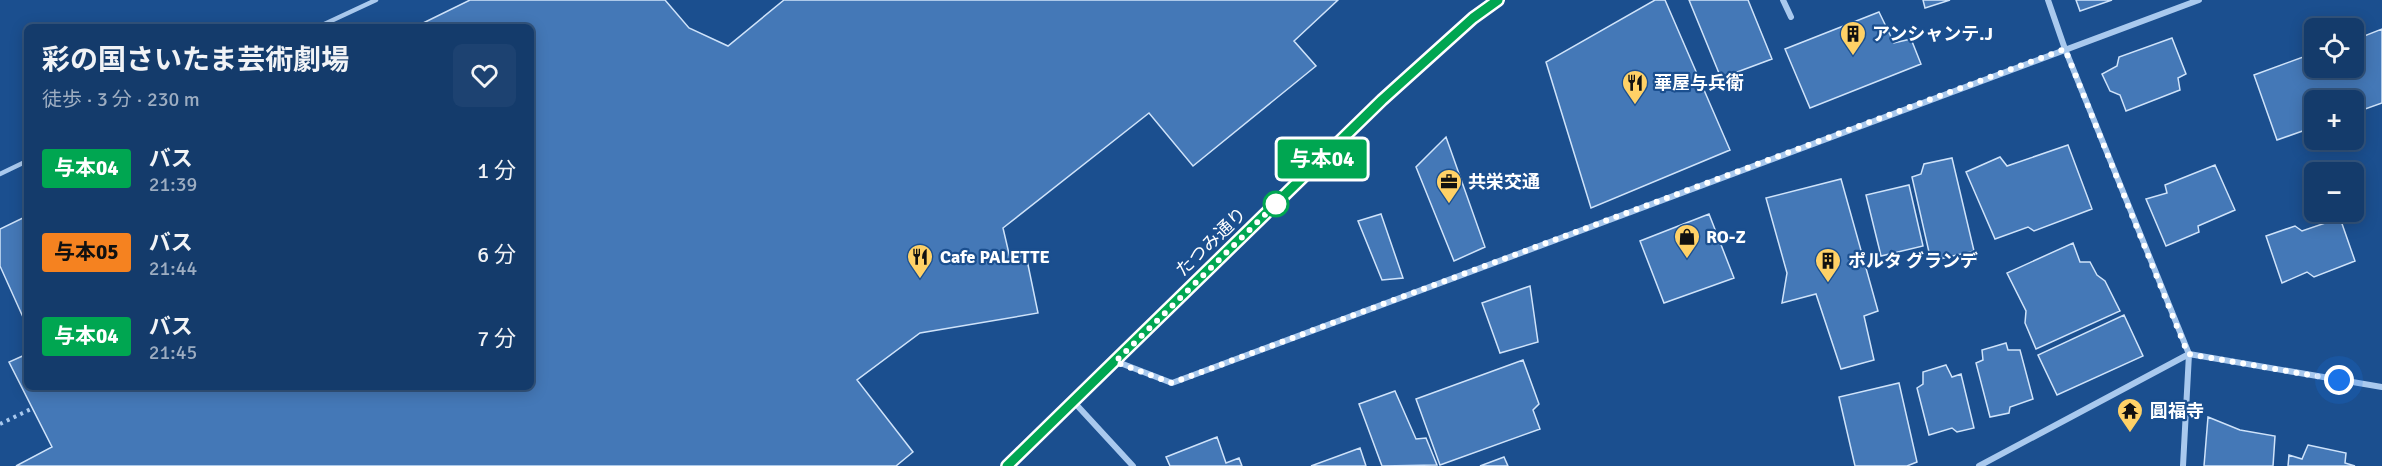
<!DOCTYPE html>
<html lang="ja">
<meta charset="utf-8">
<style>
body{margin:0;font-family:Signika,"Noto Sans JP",sans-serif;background:#1d4271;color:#f1f3f6;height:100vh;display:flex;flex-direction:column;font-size:22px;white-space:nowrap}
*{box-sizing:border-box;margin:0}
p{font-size:20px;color:#9dadc1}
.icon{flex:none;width:33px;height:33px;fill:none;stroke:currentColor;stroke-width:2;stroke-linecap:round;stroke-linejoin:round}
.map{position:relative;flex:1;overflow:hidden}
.sheet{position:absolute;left:24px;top:24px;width:510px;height:366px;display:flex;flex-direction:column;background:#143b6b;border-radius:9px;box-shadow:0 3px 15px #0003,0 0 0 2px #33557e}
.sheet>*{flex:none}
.badge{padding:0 12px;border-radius:4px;font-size:21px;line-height:39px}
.controls{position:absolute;left:2304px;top:18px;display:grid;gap:12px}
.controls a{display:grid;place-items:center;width:60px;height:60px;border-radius:9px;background:#143b6b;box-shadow:0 3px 15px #0003,0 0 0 2px #33557e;font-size:30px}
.you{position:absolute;width:30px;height:30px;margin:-15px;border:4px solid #fff;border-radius:50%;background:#1a73e8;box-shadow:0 0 0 9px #1a73e833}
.map>.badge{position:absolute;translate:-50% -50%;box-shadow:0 0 0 3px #fff}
.round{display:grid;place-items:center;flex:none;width:63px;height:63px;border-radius:9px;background:#1d4271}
.summary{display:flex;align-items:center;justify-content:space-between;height:102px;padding:0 18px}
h1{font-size:28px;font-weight:700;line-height:45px}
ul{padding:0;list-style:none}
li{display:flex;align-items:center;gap:18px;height:84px;padding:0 18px}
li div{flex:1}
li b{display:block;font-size:22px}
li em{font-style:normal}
li .badge{min-width:66px;font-weight:700;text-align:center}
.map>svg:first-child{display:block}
.building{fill:#4478b7;stroke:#cfe3fa;stroke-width:1.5}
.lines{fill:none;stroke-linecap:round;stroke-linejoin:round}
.path{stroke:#a9c9ee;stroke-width:4;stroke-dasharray:3 4.5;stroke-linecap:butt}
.lane{stroke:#a9c9ee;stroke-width:4.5}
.street{stroke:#a9c9ee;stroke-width:6}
.secondary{stroke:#d6e6fa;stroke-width:12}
.line-casing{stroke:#fff;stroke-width:14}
.line{stroke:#00a651;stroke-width:9}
.walk{stroke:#fff;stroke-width:6;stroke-dasharray:0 10.8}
.stop-dot{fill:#fff;stroke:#00a651;stroke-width:3}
.labels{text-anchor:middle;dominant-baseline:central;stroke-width:4.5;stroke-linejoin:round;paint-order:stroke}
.poi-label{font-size:18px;font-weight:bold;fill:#fff;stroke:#1b4f8f;text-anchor:start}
.street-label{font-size:18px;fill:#fff;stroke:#1b4f8f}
</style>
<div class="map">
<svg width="2382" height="466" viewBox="0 0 2382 466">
<rect width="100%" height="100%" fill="#1b4f8f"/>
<path class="building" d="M470 0H665L689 28 728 46 784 0H1338L1294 41 1316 66 1193 166 1149 113 1003 228 1010 258 1026 255 1038 313 920 333 857 380 913 452 896 466H16L52 447 9 362 27 354V387H531V27H415Z
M1655 0H1665L1730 150 1591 208 1546 62Z
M1689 0H1748L1772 59 1721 78Z
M1923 0H1950L1925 8Z
M2076 0H2112L2080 11Z
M1879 12 1894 43 1911 39 1921 64 1810 108 1785 49Z
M2382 29V103L2354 113V100H2314V127L2277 140 2254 75 2314 53V68H2354V40Z
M2172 38 2186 74 2178 78 2180 90 2126 111 2120 95 2110 91 2102 74 2117 66 2119 57Z
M1446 137 1485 247 1454 261 1416 167Z
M2068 145 2092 209 2034 231 2028 227 1995 239 1966 172 2000 157 2007 166Z
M1952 158 1974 251 1931 261 1912 177 1921 174 1924 164Z
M2215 165 2235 210 2198 226 2199 232 2166 246 2146 199 2167 193 2165 185Z
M1841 179 1878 311 1864 316 1874 360 1841 369 1816 294 1782 303 1787 273 1766 198Z
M1909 185 1923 246 1881 256 1866 195Z
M1381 214 1403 278 1382 280 1358 221Z
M1709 214 1734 278 1664 303 1640 241Z
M27 216V326L0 266V229Z
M2340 218 2355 261 2314 277 2307 272 2282 283 2266 236 2295 226 2302 231Z
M2073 243 2080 262H2090L2097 275 2105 281 2120 311 2036 349 2025 323 2026 311 2007 273Z
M1530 286 1538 342 1500 353 1482 303Z
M2124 315 2143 356 2057 395 2038 355Z
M2006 343 2008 350H2020L2033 399 2010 407 2009 413 1990 417 1976 363 1983 360 1982 350Z
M1523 360 1539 404 1533 410 1540 429 1440 465 1416 399Z
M1946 365 1952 377 1961 374 1974 428 1957 432 1952 428 1929 435 1917 388 1923 384V372Z
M1899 383 1917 462 1907 466H1855L1839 397Z
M1395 391 1416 439 1426 438 1437 465 1382 466 1359 404Z
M2208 417 2240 430 2275 436 2273 466H2204Z
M1217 437 1226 463 1239 458 1242 466H1170L1166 457Z
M2308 445 2346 453 2345 463 2355 466H2288L2289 455 2302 459Z
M1360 448 1366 466H1311Z
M1504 457 1508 466H1480Z"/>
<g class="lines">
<path class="path" d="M0 424 33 408"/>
<path class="lane" d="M318 27 376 0
M0 174 27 161"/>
<path class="street" d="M1783 0 1791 17
M2048 0 2065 49 2189 354 2183 466
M1115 361 1172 383 2199 0
M1073 401 1133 466
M1979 466 2189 354 2382 387"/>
<path class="secondary" d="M1007 466 1382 100 1473 18 1498 0"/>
</g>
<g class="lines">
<defs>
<path id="line" d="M1007 466 1382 100 1473 18 1498 0"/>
</defs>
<use href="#line" class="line-casing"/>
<use href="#line" class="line"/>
<path class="walk" d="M1276 204 1282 198 1115 362 1172 383 2065 49 2188 354 2339 380"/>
</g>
<defs>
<symbol id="building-pin" viewBox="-11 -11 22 30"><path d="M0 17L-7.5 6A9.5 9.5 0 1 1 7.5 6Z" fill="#ffd166" stroke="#1b4f8f"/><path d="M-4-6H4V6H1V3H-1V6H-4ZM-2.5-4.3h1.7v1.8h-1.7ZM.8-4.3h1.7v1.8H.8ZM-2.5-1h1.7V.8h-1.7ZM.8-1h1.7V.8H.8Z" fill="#111"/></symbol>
<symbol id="restaurant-pin" viewBox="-11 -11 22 30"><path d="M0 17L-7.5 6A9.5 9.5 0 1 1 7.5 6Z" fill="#ffd166" stroke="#1b4f8f"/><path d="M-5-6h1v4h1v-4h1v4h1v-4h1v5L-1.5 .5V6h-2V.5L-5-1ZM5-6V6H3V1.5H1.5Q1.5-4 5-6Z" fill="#111"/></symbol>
<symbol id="office-pin" viewBox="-11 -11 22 30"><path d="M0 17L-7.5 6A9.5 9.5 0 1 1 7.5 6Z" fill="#ffd166" stroke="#1b4f8f"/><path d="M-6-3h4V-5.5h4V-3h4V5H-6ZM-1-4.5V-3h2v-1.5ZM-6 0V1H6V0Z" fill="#111"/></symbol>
<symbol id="shop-pin" viewBox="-11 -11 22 30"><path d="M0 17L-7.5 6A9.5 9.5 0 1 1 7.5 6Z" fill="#ffd166" stroke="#1b4f8f"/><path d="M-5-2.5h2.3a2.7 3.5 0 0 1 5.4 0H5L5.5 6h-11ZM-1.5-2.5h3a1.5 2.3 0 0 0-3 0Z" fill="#111"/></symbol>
<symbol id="temple-pin" viewBox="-11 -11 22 30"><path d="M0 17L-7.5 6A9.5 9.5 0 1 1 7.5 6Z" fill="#ffd166" stroke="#1b4f8f"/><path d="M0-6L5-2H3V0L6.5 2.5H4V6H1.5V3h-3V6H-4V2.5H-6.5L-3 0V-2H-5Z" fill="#111"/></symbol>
</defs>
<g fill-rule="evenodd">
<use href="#building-pin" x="1838" y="19" width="30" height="40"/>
<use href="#restaurant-pin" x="1620" y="68" width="30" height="40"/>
<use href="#office-pin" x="1434" y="167" width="30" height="40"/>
<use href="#shop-pin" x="1672" y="222" width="30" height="40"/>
<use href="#restaurant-pin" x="905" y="242" width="30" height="40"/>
<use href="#building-pin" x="1813" y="246" width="30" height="40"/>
<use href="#temple-pin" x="2115" y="396" width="30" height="40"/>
</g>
<circle class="stop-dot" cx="1276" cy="204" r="12"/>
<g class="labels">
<g class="poi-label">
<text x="1872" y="34">アンシャンテ.J</text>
<text x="1654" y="83">華屋与兵衛</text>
<text x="1468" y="182">共栄交通</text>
<text x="1706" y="237">RO-Z</text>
<text x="940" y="257">Cafe PALETTE</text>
<text x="1848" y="261">ポルタ グランデ</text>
<text x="2150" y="411">圓福寺</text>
</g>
<g class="street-label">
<text transform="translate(1211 242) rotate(-44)">たつみ通り</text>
</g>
</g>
</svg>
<div class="controls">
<a><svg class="icon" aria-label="locate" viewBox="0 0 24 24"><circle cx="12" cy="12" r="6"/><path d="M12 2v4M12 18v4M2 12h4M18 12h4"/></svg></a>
<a>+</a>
<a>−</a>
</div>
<div class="you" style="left:2339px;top:380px"></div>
<b class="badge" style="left:1322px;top:159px;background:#00a651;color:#fff">与本04</b>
<section class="sheet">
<div class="summary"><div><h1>彩の国さいたま芸術劇場</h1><p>徒歩 · 3 分 · 230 m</p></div><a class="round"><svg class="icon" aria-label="heart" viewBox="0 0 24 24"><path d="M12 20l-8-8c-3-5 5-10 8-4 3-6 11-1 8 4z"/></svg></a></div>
<ul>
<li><span class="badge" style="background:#00a651;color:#fff">与本04</span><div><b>バス</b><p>21:39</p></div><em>1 分</em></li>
<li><span class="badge" style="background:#f58220;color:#111">与本05</span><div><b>バス</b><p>21:44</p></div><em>6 分</em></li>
<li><span class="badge" style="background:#00a651;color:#fff">与本04</span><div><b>バス</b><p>21:45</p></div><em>7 分</em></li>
</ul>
</section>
</div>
